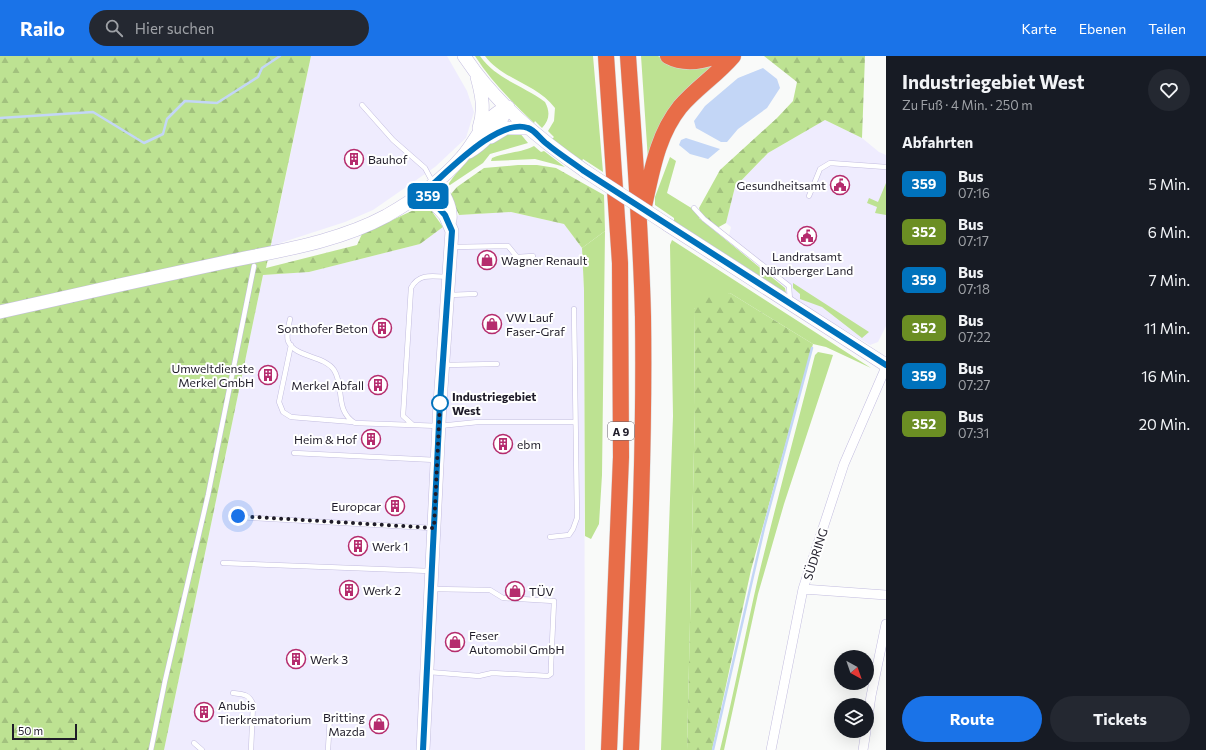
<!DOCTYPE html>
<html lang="de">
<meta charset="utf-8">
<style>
body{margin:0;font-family:Commissioner,sans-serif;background:#242831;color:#f1f3f6;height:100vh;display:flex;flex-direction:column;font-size:15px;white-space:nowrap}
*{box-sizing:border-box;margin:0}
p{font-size:13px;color:#9ea1a6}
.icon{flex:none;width:22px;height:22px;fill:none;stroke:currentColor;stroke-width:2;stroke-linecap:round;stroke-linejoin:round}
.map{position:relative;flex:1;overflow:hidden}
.details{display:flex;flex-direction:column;background:#171b24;width:320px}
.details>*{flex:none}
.badge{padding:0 8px;border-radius:6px;font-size:14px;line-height:26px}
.needle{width:26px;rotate:140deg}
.buttons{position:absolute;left:834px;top:594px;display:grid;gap:8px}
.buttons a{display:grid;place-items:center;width:40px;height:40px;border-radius:50%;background:#171b24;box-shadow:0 4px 16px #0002;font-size:20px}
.scale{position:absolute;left:12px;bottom:10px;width:65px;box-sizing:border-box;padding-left:4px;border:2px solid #1f1c29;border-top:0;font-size:11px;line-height:14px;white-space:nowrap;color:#1f1c29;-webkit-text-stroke:3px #fff;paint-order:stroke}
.you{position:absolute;width:20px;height:20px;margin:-10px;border:3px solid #fff;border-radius:50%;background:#1a73e8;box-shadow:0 0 0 6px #1a73e833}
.map>.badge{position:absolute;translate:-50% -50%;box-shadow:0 0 0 2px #fff}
h2{padding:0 16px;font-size:15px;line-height:36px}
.round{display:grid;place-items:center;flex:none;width:42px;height:42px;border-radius:21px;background:#242831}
.headline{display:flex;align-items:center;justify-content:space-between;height:68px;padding:0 16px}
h1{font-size:19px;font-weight:700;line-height:30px}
.button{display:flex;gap:8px;margin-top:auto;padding:8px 16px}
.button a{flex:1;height:46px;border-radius:24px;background:#1a73e8;color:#fff;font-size:16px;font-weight:700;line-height:46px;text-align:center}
.button a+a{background:#242831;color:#f1f3f6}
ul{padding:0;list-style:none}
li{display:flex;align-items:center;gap:12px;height:48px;padding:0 16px}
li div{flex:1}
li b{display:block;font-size:15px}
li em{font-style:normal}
li .badge{min-width:44px;font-weight:700;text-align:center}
header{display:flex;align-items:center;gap:24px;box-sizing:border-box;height:56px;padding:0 20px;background:#1a73e8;color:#fff}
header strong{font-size:19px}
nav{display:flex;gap:22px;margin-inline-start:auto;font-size:14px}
.search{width:280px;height:36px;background:#242831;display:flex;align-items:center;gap:10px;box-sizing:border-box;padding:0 14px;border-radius:22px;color:#9ea1a6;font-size:15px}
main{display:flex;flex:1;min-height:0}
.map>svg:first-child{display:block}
.built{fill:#efecfe}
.green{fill:#bde292}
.forest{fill:url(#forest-firs)}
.water{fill:#c3d6f6}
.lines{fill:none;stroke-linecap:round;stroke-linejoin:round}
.stream{stroke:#c3d6f6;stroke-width:2.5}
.lane-casing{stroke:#c2bcdf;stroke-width:5.5}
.street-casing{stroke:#c2bcdf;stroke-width:10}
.secondary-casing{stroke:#c2bcdf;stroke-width:14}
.highway-casing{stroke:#d7d6d8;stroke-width:17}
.lane{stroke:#fff;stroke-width:4.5}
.street{stroke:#fff;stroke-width:9}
.secondary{stroke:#fff;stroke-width:13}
.highway{stroke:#e86d48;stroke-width:16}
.secondary-bridge-casing{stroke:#c2bcdf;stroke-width:14;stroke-linecap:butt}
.secondary-bridge{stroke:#fff;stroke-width:13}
.line-casing{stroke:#fff;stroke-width:9}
.line{stroke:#0072bc;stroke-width:6}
.walk{stroke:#1f1c29;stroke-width:4;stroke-dasharray:0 7.2}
.stop-dot{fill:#fff;stroke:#0072bc;stroke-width:2}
.labels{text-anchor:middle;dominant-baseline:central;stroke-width:4;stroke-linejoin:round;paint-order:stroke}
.shield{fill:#fff;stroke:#626069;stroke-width:1}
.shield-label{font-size:11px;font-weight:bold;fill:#1f1c29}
.poi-label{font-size:12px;fill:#1f1c29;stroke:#fff;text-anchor:start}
.stop-label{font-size:12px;font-weight:bold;fill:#1f1c29;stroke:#fff;text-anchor:start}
.street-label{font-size:12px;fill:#1f1c29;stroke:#fff}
</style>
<header>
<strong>Railo</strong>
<div class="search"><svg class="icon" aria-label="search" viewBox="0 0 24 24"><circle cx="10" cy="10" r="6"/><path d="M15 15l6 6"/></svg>Hier suchen</div>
<nav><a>Karte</a><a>Ebenen</a><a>Teilen</a></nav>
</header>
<main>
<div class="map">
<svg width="886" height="694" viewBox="0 0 886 694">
<defs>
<pattern id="forest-firs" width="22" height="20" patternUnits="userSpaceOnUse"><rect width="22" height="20" fill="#bde292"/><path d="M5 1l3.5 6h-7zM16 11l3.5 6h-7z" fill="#a2c17e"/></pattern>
</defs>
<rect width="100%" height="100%" fill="#f9faf9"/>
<path class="built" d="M311 0H447L467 35 474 56 466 82 435 111 373 154 345 166 271 190Z
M825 64 862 82 879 96 886 99V270L878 286 870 289 793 243 786 232 728 184 731 171 726 167 735 131 768 97Z
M511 156 564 168 582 192 584 234 585 694H164L263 219 309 216 420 188 459 159Z"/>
<path class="green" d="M475 0H480C497 24 523 29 545 46 550 55 550 64 542 72L535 65 534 67C513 47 491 25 475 0Z
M485 0H593L603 116 583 103 582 105 552 83 554 81 548 75 554 65 555 52C537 28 503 24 485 0Z
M641 0H658L674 8 723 0 648 104Z
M519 76 528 87 490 98 483 107 447 131C453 118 486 84 500 78 505 76 513 77 519 76Z
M534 90 541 96 544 95 565 111 535 103 491 105 492 102C506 96 521 97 534 90Z
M670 101 676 105 667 137 701 158 699 162 785 232 786 237 674 165V162L655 149V141Z
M886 127V159L875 157 877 151 867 147 869 142 878 146Z
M605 175 602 419 599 468 591 483 585 480 584 234 582 192Z
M672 184 871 312 826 291 813 288 730 237 694 253 695 351 687 694H661L673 360 670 189Z
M793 227 869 276 862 282 822 251 800 243V238L793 232Z
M818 296 833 299 784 448 758 538 724 694H720C734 637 745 579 758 522 776 448 796 373 815 299Z"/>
<path class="forest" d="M0 0H311L266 212 357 189 362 178 416 153 431 154 443 171 420 188 309 216 263 219 164 694H0Z
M764 0H865L862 82 825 64 768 97 735 131 726 167 717 172 701 158 699 152 720 114 777 62 793 45 797 26Z
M518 109H537L556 112 604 139 605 175 582 192 564 168 511 156 459 159 450 139 457 131 484 112Z
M730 237 813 288 751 514 712 694H687L695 351 694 253 705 242Z"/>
<path class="water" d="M763 12 777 23 780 32 767 52 738 73 727 86H721L696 72 694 65 705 50 738 22Z
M686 82 720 93 708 103 690 98 679 89 681 84Z"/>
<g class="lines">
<path class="stream" d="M0 62 93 56 144 87 163 78 167 63 185 45 217 47 258 21 262 12 280 0
M713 694 764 472 812 292"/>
<defs>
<path id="lane" d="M362 49 393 84 425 112 433 127
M809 140 820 113 830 107 886 111
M694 152 704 163 789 230 790 245
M453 191 508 190 517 201 533 200
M447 221C432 220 419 217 411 232L403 360 413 369 439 370 478 366H575
M449 239 475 238
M290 263C289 269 286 279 288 285 295 302 324 299 334 314 345 331 334 354 355 367L412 369
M291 289 279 346 283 356 291 361 353 366
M444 309 497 308
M294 397 436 404
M238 461 432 472
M550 481 569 479 573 473 577 462 574 253
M223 507 430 515
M429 616 479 620 492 617 548 620 551 618V610L554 545 503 542 490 534 433 533
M233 637C243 638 249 638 253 648L251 694
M194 687 202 694
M151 694 165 625 208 439 254 210
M328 694 330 660"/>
<path id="street" d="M803 533 886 539
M867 667 871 640 886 568
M771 694 803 533 844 408 886 311
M863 694 866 675"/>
<path id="secondary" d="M464 0C495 47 539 83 585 115
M477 21C482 39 485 54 479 72
M491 81 506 72H528
M469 96C486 86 499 69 508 51
M436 127C443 137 452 150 450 164
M668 169 886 309
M0 256C74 239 147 223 221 207 276 195 336 187 386 160 414 144 441 126 462 101 478 83 483 61 508 51
M423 694 440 347 452 175 445 159 424 136"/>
<path id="highway" d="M606 0 620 207 621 401 609 694
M628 0C634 87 641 174 643 261 645 406 637 550 631 694
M668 0C683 8 700 6 716 0
M644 150C652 115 657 80 680 51 696 32 717 19 733 0"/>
</defs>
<use href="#lane" class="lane-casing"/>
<use href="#street" class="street-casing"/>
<use href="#secondary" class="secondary-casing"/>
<use href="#highway" class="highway-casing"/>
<use href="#lane" class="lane"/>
<use href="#street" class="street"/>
<use href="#secondary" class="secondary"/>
<use href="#highway" class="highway"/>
<defs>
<path id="secondary-bridge" d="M585 115 668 169"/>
</defs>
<use href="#secondary-bridge" class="secondary-bridge-casing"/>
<use href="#secondary-bridge" class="secondary-bridge"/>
</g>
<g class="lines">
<defs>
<path id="line" d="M423 694 440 347 452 175 445 159 424 136C446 118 498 61 528 72 535 74 541 84 547 88 559 98 572 106 584 115L886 309"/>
</defs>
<use href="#line" class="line-casing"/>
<use href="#line" class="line"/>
<path class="walk" d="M238 460 434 472 440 347"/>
</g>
<defs>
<symbol id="building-ring" viewBox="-11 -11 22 22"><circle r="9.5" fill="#fff" stroke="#b52c6d" stroke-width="1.5"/><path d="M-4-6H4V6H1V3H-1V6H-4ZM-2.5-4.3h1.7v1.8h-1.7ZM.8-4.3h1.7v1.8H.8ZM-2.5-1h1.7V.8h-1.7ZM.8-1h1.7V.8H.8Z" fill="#b52c6d"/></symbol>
<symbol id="civic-ring" viewBox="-11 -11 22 22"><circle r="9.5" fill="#fff" stroke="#b52c6d" stroke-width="1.5"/><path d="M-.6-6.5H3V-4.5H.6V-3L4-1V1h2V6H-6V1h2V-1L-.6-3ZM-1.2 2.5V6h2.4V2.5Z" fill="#b52c6d"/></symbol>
<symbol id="shop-ring" viewBox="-11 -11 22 22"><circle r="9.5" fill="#fff" stroke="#b52c6d" stroke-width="1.5"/><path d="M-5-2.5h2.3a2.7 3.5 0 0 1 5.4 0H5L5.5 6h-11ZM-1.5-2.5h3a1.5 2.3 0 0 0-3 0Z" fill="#b52c6d"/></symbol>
</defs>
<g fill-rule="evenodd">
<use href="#building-ring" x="343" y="92" width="22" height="22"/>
<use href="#civic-ring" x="829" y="118" width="22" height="22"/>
<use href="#civic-ring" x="796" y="169" width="22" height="22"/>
<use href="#shop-ring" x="476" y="193" width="22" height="22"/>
<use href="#shop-ring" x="481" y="257" width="22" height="22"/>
<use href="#building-ring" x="371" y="261" width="22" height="22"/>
<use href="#building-ring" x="257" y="308" width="22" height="22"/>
<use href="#building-ring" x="367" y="318" width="22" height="22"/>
<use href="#building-ring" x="360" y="372" width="22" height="22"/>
<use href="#building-ring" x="492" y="377" width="22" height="22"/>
<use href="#building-ring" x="384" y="439" width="22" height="22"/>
<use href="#building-ring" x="347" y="479" width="22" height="22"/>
<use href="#building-ring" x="338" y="523" width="22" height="22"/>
<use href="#shop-ring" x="504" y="524" width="22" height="22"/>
<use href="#shop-ring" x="444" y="575" width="22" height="22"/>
<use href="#building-ring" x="285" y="592" width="22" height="22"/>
<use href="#building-ring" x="193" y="645" width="22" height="22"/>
<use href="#shop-ring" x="368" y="657" width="22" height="22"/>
</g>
<circle class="stop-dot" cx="440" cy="347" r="8"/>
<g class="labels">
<rect class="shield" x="608" y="366" width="26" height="18" rx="3"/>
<g class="shield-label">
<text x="621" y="375">A 9</text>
</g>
<g class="poi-label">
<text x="368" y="103">Bauhof</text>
<text x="826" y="129" text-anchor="end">Gesundheitsamt</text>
<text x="807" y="200" text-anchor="middle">Landratsamt<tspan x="807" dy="14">Nürnberger Land</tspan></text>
<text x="501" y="204">Wagner Renault</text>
<text x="506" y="261">VW Lauf<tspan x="506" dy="14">Faser-Graf</tspan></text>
<text x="368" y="272" text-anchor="end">Sonthofer Beton</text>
<text x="254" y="312" text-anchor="end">Umweltdienste<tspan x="254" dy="14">Merkel GmbH</tspan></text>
<text x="364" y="329" text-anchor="end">Merkel Abfall</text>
<text x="357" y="383" text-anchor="end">Heim &amp; Hof</text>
<text x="517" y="388">ebm</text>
<text x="381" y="450" text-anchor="end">Europcar</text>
<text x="372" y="490">Werk 1</text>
<text x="363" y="534">Werk 2</text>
<text x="529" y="535">TÜV</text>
<text x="469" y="579">Feser<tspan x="469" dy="14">Automobil GmbH</tspan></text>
<text x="310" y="603">Werk 3</text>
<text x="218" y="649">Anubis<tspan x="218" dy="14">Tierkrematorium</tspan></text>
<text x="365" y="661" text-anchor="end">Britting<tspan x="365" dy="14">Mazda</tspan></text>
</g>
<g class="stop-label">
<text x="452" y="340">Industriegebiet<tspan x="452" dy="14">West</tspan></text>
</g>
<g class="street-label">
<text transform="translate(815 498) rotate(-72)">SÜDRING</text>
</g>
</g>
</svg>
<div class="buttons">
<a><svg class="needle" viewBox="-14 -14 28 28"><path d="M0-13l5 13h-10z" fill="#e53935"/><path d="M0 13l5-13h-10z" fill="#9ea1a6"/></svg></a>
<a><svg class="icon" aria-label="layers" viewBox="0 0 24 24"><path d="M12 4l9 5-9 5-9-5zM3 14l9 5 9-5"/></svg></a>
</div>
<div class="scale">50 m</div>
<div class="you" style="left:238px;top:460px"></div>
<b class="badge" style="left:428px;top:140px;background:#0072bc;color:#fff">359</b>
</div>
<section class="details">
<div class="headline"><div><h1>Industriegebiet West</h1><p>Zu Fuß · 4 Min. · 250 m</p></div><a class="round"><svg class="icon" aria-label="heart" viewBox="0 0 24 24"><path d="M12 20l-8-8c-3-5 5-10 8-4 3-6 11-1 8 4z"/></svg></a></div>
<h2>Abfahrten</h2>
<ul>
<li><span class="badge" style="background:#0072bc;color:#fff">359</span><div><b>Bus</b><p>07:16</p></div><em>5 Min.</em></li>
<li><span class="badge" style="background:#6b8e23;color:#fff">352</span><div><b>Bus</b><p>07:17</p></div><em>6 Min.</em></li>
<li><span class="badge" style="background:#0072bc;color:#fff">359</span><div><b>Bus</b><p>07:18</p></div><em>7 Min.</em></li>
<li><span class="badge" style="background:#6b8e23;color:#fff">352</span><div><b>Bus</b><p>07:22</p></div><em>11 Min.</em></li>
<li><span class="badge" style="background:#0072bc;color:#fff">359</span><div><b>Bus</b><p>07:27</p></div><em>16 Min.</em></li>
<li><span class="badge" style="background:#6b8e23;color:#fff">352</span><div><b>Bus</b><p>07:31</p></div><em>20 Min.</em></li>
</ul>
<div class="button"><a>Route</a><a>Tickets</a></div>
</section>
</main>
